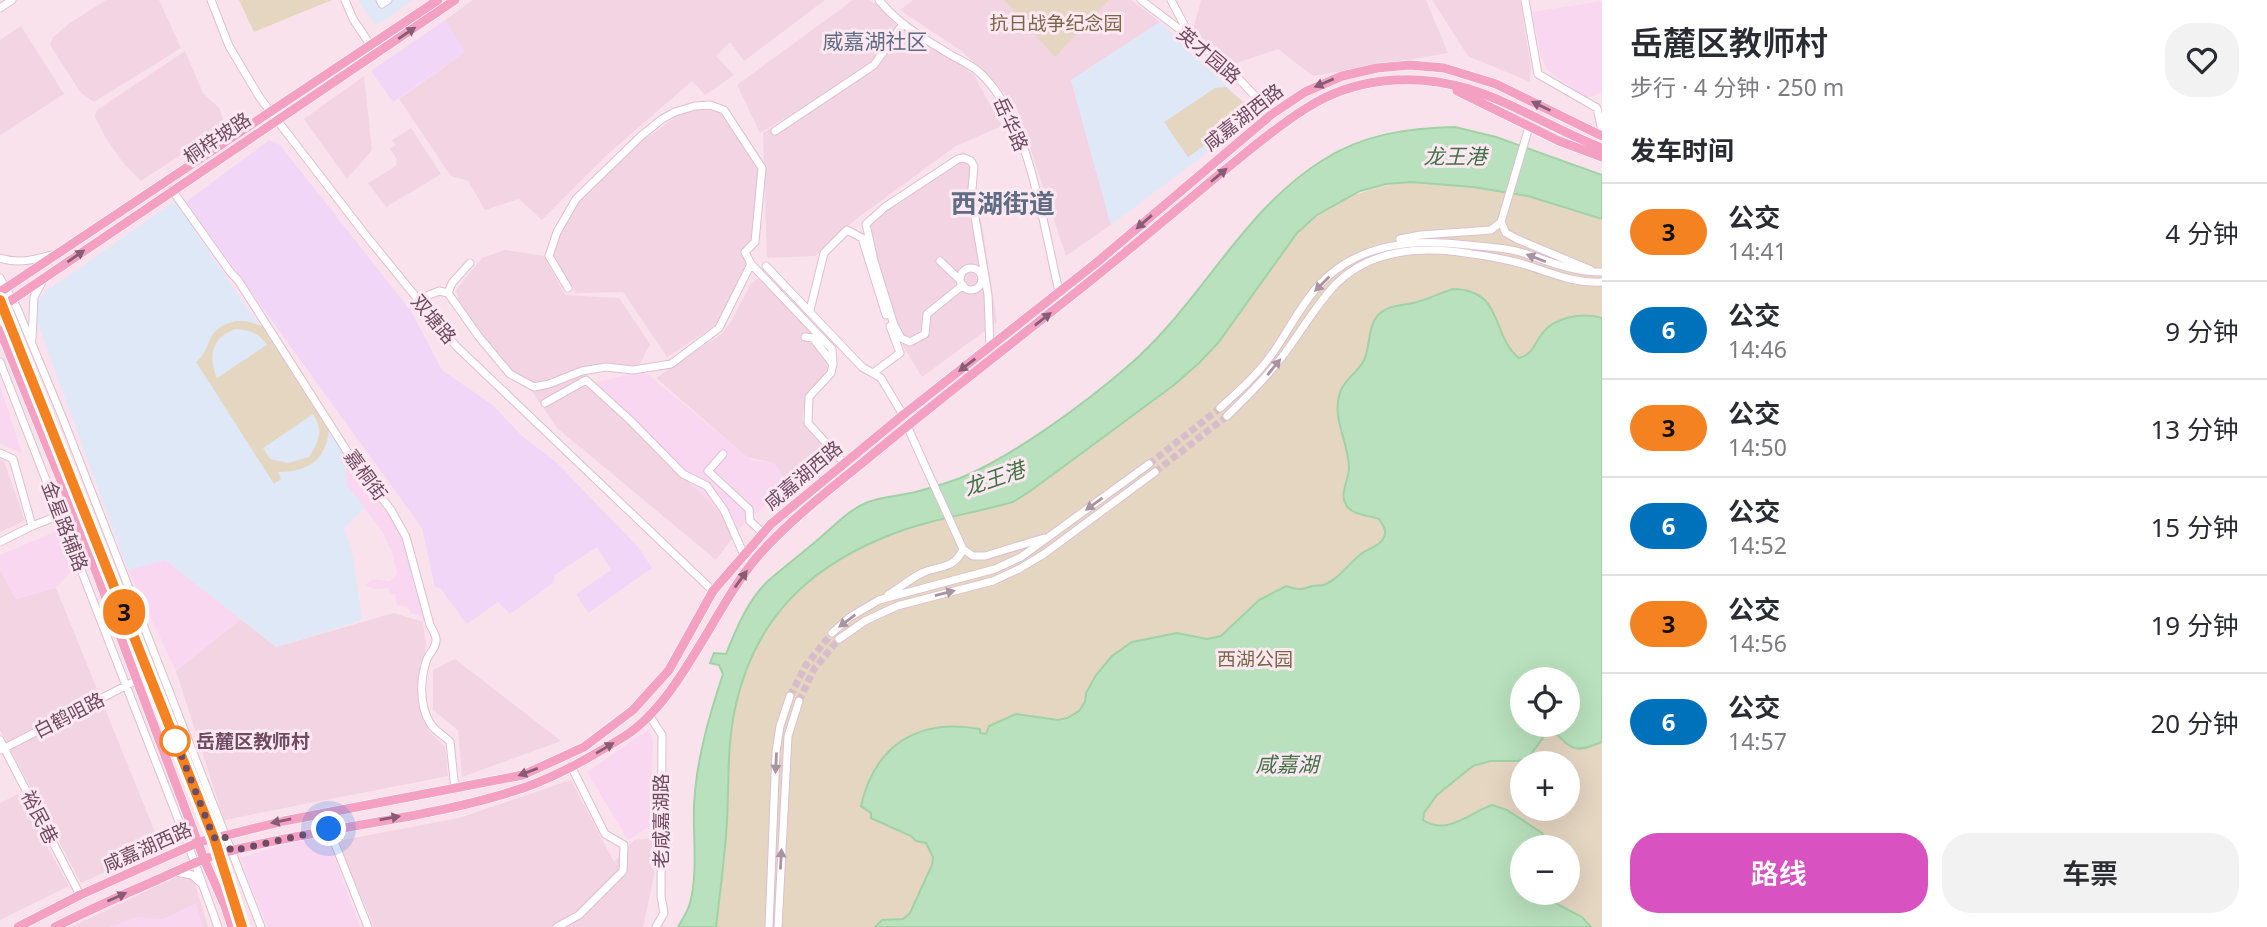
<!DOCTYPE html>
<html lang="zh">
<meta charset="utf-8">
<style>
body{margin:0;font-family:"Noto Sans","Noto Sans SC",sans-serif;background:#f2f2f3;color:#2b2b33;height:100vh;display:flex;flex-direction:column;font-size:26px;white-space:nowrap}
*{box-sizing:border-box;margin:0}
p{font-size:23px;color:#7c7c81}
.icon{flex:none;width:38px;height:38px;fill:none;stroke:currentColor;stroke-width:2;stroke-linecap:round;stroke-linejoin:round}
.map{position:relative;flex:1;overflow:hidden}
.panel{display:flex;flex-direction:column;background:#fff;width:665px}
.panel>*{flex:none}
.badge{padding:0 14px;border-radius:23px;font-size:24px;line-height:46px}
.fabs{position:absolute;left:1510px;top:667px;display:grid;gap:14px}
.fabs a{display:grid;place-items:center;width:70px;height:70px;border-radius:50%;background:#fff;box-shadow:0 7px 28px #0002;font-size:35px}
.you{position:absolute;width:35px;height:35px;margin:-18px;border:5px solid #fff;border-radius:50%;background:#1a73e8;box-shadow:0 0 0 10px #1a73e833}
.map>.badge{position:absolute;translate:-50% -50%;box-shadow:0 0 0 4px #fff}
h2{padding:0 28px;font-size:26px;line-height:63px}
.round{display:grid;place-items:center;flex:none;width:74px;height:74px;border-radius:28px;background:#f2f2f3}
.summary{display:flex;align-items:center;justify-content:space-between;height:119px;padding:0 28px}
h1{font-size:33px;font-weight:600;line-height:52px}
.button{display:flex;gap:14px;margin-top:auto;padding:14px 28px}
.button a{flex:1;height:80px;border-radius:28px;background:#d952c1;color:#fff;font-size:28px;font-weight:600;line-height:80px;text-align:center}
.button a+a{background:#f2f2f3;color:#2b2b33}
ul{padding:0;list-style:none}
li{display:flex;align-items:center;gap:21px;height:98px;padding:0 28px;border-top:2px solid #e1e1e2}
li div{flex:1}
li b{display:block;font-size:26px}
li em{font-style:normal}
li .badge{min-width:77px;font-weight:700;text-align:center}
main{display:flex;flex:1;min-height:0}
.map>svg:first-child{display:block}
.residential{fill:#f2d4e3}
.commercial{fill:#f9d7f0}
.education{fill:#dfe8f6}
.medical{fill:#f1d6f7}
.green{fill:#e5d6c2;fill-rule:evenodd}
.water{fill:#b9e1bd;stroke:#a0d2a6;stroke-width:2;fill-rule:evenodd}
.lines{fill:none;stroke-linecap:round;stroke-linejoin:round}
.minor-tunnel{stroke:#d7bcca;stroke-width:7;stroke-dasharray:7 3.5;stroke-linecap:butt}
.minor-casing{stroke:#ddbfd0;stroke-width:9}
.major-casing{stroke:#fff;stroke-width:10}
.minor{stroke:#fff;stroke-width:7}
.major{stroke:#f3a0c2;stroke-width:9}
.oneway{fill:#895c76}
.oneway2{fill:#a993a1}
.line-casing{stroke:#fff;stroke-width:16}
.line{stroke:#f58220;stroke-width:10}
.walk{stroke:#6f4b63;stroke-width:7;stroke-dasharray:0 12.6}
.stop-dot{fill:#fff;stroke:#f58220;stroke-width:3.5}
.labels{text-anchor:middle;dominant-baseline:central;stroke-width:6;stroke-linejoin:round;paint-order:stroke}
.park-label{font-size:19px;fill:#796847;stroke:#fde8f1}
.street-label{font-size:19px;fill:#6f4b63;stroke:#fde8f1}
.stop-label{font-size:19px;font-weight:bold;fill:#6f4b63;stroke:#fde8f1;text-anchor:start}
.neighbourhood-label{font-size:21px;fill:#5e6d84;stroke:#fde8f1}
.water-label{font-size:21px;font-style:italic;fill:#417347;stroke:#fde8f1}
.district-label{font-size:26px;font-weight:bold;fill:#5e6d84;stroke:#fde8f1}
</style>
<main>
<div class="map">
<svg width="1602" height="927" viewBox="0 0 1602 927">
<rect width="100%" height="100%" fill="#fae2ec"/>
<path class="residential" d="M106 0H159L181 48 94 102 81 93 50 45 53 37 70 23Z
M473 0H825L744 61 730 42 716 56 734 75 705 95 692 81 608 154 542 220 519 199 485 210 468 181 451 176 399 99 465 52 445 20Z
M853 0H870L974 75 1002 126 956 146 855 220 815 256 767 258 763 133 807 105 760 133 737 85Z
M913 0H1131L1160 22 1071 80 1111 225 1066 256 1016 105 963 52 900 10Z
M1201 0H1426L1448 53 1313 76 1278 49 1233 64 1193 30Z
M1432 0H1520L1531 68 1530 82 1468 56Z
M21 26 64 94 0 135V40Z
M185 51 203 93 220 109 225 126 141 181 124 164 107 140 95 117 97 110Z
M364 76 372 150 347 179 304 119Z
M702 108 722 111 759 169 753 240 742 253 746 264 716 325 667 357 623 292 575 293 551 256 559 232 578 200 646 138 680 114Z
M411 128 441 174 386 207 368 183 396 166 397 159 390 149 396 145 392 140Z
M964 151 975 178 997 322 922 377 894 331 862 222Z
M505 250 544 256 565 295 619 298 650 344 638 368 605 364 578 369 634 419 662 456 739 529 716 560 557 428 532 391 511 371 484 338 459 303 456 290 482 258Z
M757 278 782 300 827 348 830 366 805 399 802 420 830 454 788 484 774 463 747 457 656 378 721 334 730 323 751 284Z
M0 460 4 461 25 521 0 532Z
M0 570 16 599 56 588 161 847 81 883 0 730Z
M394 613 423 622 426 645 420 700 429 731 445 747 448 776 224 820 176 671 241 619 276 647Z
M455 659 561 741 462 777 458 730 433 710V670Z
M571 780 614 862 634 840 654 838V876L643 927H374L338 841 459 818Z
M18 794 69 886 0 920V803Z
M191 870 208 927H71Z"/>
<path class="commercial" d="M1602 1V92L1587 98 1547 70 1541 56 1532 12Z
M644 371 751 460 774 463 788 484 739 529 674 468 592 383Z
M0 386 22 453 0 444Z
M360 465 398 524 428 618 423 622 418 614H411L408 607 397 605 395 594H390L388 588 373 589 365 585 373 579 390 581 397 574 392 552 382 531 347 486 345 467Z
M57 531 75 567 56 588 16 599 0 570V555Z
M165 560 241 619 176 671 128 570Z
M649 729 653 741 650 826 628 840 587 772Z
M327 837 360 927H267L240 858 293 842Z
M196 903 203 927H109L137 917 163 919Z"/>
<path class="education" d="M358 0H413L376 26Z
M1160 22 1257 115 1111 225 1071 80Z
M175 201 353 466 345 469 347 486 365 508 344 528 353 557 362 620 276 647 165 560 128 570 32 308 45 292Z"/>
<path class="medical" d="M445 20 465 52 393 102 371 71Z
M269 140 280 145 411 311 442 370 494 406 522 436 556 462 639 548 652 568 588 613 576 594 611 570 597 547 555 575 553 583 510 614 498 602 467 624 440 588 435 587 422 528 186 202Z"/>
<path class="green" d="M239 0H332L254 32Z
M1004 0H1109L1055 57Z
M1226 87 1244 103 1246 116 1188 157 1164 122 1215 88Z
M1411 182 1473 186 1528 196 1602 219V927H717C720 892 725 856 727 821 729 786 727 744 735 709 753 623 804 570 885 537 925 520 971 514 1013 502L1029 492 1174 385 1199 363 1297 233C1333 201 1364 187 1411 182ZM1522 679H1568V724H1522ZM1522 763H1568V808H1522ZM1522 847H1568V892H1522Z
M236 321H246L266 327 329 429C326 461 308 472 278 472L281 479 274 484 196 362C214 348 203 328 236 321ZM235 329C250 330 259 333 267 345L217 378C208 357 211 338 235 329ZM313 414C324 431 319 441 309 457L288 463 270 459 263 448Z"/>
<path class="water" d="M1455 127 1496 137 1602 175V219L1528 196 1473 187 1411 182 1386 184 1360 191 1317 215 1297 233 1218 343 1199 363 1174 385 1029 492 1013 502C971 514 925 520 885 537 804 570 753 623 735 709 727 744 729 786 727 821 725 856 720 892 716 927H678C682 920 688 911 690 903 698 873 693 837 694 806 696 761 709 716 723 674L719 665 710 663 714 653 726 654C736 629 748 600 768 581 785 566 804 552 821 537 835 525 850 509 868 502 884 496 902 496 919 491 934 487 951 482 965 476 1016 454 1084 404 1127 367 1200 305 1241 211 1323 160 1364 134 1408 128 1455 127Z
M1453 289C1505 290 1490 335 1519 358 1532 355 1534 345 1541 335 1553 317 1582 312 1602 318V742C1575 753 1574 751 1554 732L1546 734 1528 758 1518 761H1490L1473 766 1437 795 1424 813 1423 820C1447 836 1469 813 1492 805L1507 810 1542 833 1551 847H1522V892L1553 893 1555 903 1582 917 1591 927H875L882 920 903 919 910 913 932 865 933 857 926 843 916 841 911 836 871 818V813L861 806C875 744 919 718 980 729V733L986 734 989 726 1016 714 1058 720 1067 718 1079 711 1085 702 1086 693 1096 675 1112 656 1132 642 1177 633 1207 639 1221 636 1259 600 1286 586C1297 590 1302 590 1312 586 1316 585 1319 586 1323 585 1337 581 1349 563 1361 554 1369 548 1382 546 1385 534 1386 528 1382 524 1379 519 1368 515 1352 515 1346 505 1339 494 1349 480 1349 468 1349 442 1330 417 1341 390 1346 378 1359 371 1364 360 1371 345 1367 328 1378 315 1388 305 1400 306 1413 303 1426 300 1440 293 1453 289ZM1522 679H1568V724H1522Z"/>
<g class="lines">
<path class="minor-tunnel" d="M1149 464 1220 408
M1155 472 1227 416
M790 696 806 665 832 633
M799 701 814 669 839 639"/>
<defs>
<path id="minor" d="M211 0 229 46 260 98 364 233 455 345 713 591
M345 0 353 19 371 46
M380 0 382 4 388 0
M879 0C899 25 925 39 951 55 960 60 971 65 979 72 1030 118 1043 226 1059 291L1064 302
M1141 0 1224 63 1272 114
M1171 0 1189 34
M1525 0 1538 74 1597 108 1602 131
M0 8 12 0
M775 131 874 65 903 24
M172 190 231 273 238 280 350 456 362 467 370 483 391 510 406 537 430 625C432 629 436 635 436 639 437 647 430 652 427 659 420 678 419 705 430 723 435 732 444 735 450 742L455 789
M1501 222 1529 127
M1400 239 1421 235 1491 230 1501 222 1506 233 1517 239 1591 270
M0 258C18 264 34 260 51 255
M940 261 960 280
M766 266 862 367 881 378 903 415
M960 279a11 11 0 1 1 22 0a11 11 0 1 1-22 0Z
M0 278 17 308 63 419 261 927
M963 285 927 314 925 334 910 342 901 338 894 325 874 261 866 224 885 207 958 159 964 158 971 161 974 166 972 189 975 217 988 295 990 348
M568 288 549 256 557 232 576 199 641 136 662 119 675 112 695 106 710 105 724 110 762 168 755 242 745 252 751 264 832 349 833 364 831 373 809 397 808 423 844 463
M448 293 452 283 470 263
M417 300 439 291 448 293 479 337 510 374 534 387 549 384 582 371 606 367 633 370 671 364 719 328 751 264
M810 310 824 253 847 230 862 238 886 315
M805 337 813 338 833 364
M32 339 34 297 43 280
M0 362 189 847 218 927
M873 373 900 353 890 326
M545 403 586 380 631 421 683 474 707 486 724 510 744 555
M1220 408C1239 391 1257 375 1272 354 1288 332 1301 304 1320 284 1359 243 1414 238 1468 245 1485 247 1504 247 1520 252 1550 261 1570 272 1602 272
M1227 416C1248 396 1268 376 1285 353 1302 330 1316 305 1336 284 1372 248 1425 246 1472 254 1487 256 1504 259 1519 263 1548 271 1572 284 1602 282
M907 426 963 549 973 556H985L1044 538
M0 453 13 459 32 526
M723 454 708 471 749 509 750 521 763 533
M0 542 32 526 73 510
M888 595C899 588 910 579 922 573 940 565 954 570 963 549
M832 633 850 617 879 600 995 569 1021 557 1149 464
M839 639 865 621 897 606 993 581 1019 569 1044 554 1155 472
M649 715 662 735 661 896 664 913 656 927
M0 740 80 895
M1 750 137 680
M329 829 368 927
M176 872 192 875 202 884
M557 927 579 915 623 871 624 845 605 834 571 766
M769 927 776 752 780 726 790 696
M778 927 788 736 799 701"/>
<path id="major" d="M1457 91 1559 141 1602 157
M0 292 438 0
M0 300 214 838 242 927
M0 308 455 0
M0 330 73 510 204 859 225 906 232 927
M18 927 80 895 199 842 284 821 523 775 584 747 633 710 669 670 713 591 771 524 903 415 1096 263 1272 114 1305 92 1342 76 1377 68 1410 65 1444 68 1496 84 1602 136
M55 927C89 910 122 895 157 880 179 870 202 858 226 852 325 826 429 820 526 787 560 775 594 755 625 736 680 701 714 608 757 557 788 522 825 493 861 464 928 408 997 355 1065 301 1116 261 1166 219 1216 177 1245 154 1273 129 1305 109 1328 94 1356 84 1383 81 1473 71 1525 118 1602 148"/>
</defs>
<use href="#minor" class="minor-casing"/>
<use href="#major" class="major-casing"/>
<use href="#minor" class="minor"/>
<use href="#major" class="major"/>
</g>
<defs><path id="oneway-solid" d="M-6-.8H1V-3.2L6.5 0L1 3.2V.8H-6Z" transform="scale(1.75)"/></defs>
<g class="oneway">
<use href="#oneway-solid" transform="translate(407 33) rotate(-34)"/>
<use href="#oneway-solid" transform="translate(1324 83) rotate(157)"/>
<use href="#oneway-solid" transform="translate(1541 106) rotate(-154)"/>
<use href="#oneway-solid" transform="translate(1219 175) rotate(-40)"/>
<use href="#oneway-solid" transform="translate(1144 222) rotate(139)"/>
<use href="#oneway-solid" transform="translate(76 256) rotate(-35)"/>
<use href="#oneway-solid" transform="translate(1043 319) rotate(-38)"/>
<use href="#oneway-solid" transform="translate(967 365) rotate(142)"/>
<use href="#oneway-solid" transform="translate(741 579) rotate(-54)"/>
<use href="#oneway-solid" transform="translate(605 748) rotate(-31)"/>
<use href="#oneway-solid" transform="translate(528 772) rotate(159)"/>
<use href="#oneway-solid" transform="translate(390 818) rotate(-10)"/>
<use href="#oneway-solid" transform="translate(281 821) rotate(168)"/>
<use href="#oneway-solid" transform="translate(117 897) rotate(-24)"/>
</g>
<g class="oneway2">
<use href="#oneway-solid" transform="translate(1536 258) rotate(-159)"/>
<use href="#oneway-solid" transform="translate(1322 284) rotate(135)"/>
<use href="#oneway-solid" transform="translate(1274 367) rotate(-51)"/>
<use href="#oneway-solid" transform="translate(1094 504) rotate(144)"/>
<use href="#oneway-solid" transform="translate(945 593) rotate(-14)"/>
<use href="#oneway-solid" transform="translate(847 621) rotate(143)"/>
<use href="#oneway-solid" transform="translate(776 763) rotate(93)"/>
<use href="#oneway-solid" transform="translate(781 859) rotate(-87)"/>
</g>
<g class="lines">
<defs>
<path id="line" d="M0 300 214 838 242 927"/>
</defs>
<use href="#line" class="line-casing"/>
<use href="#line" class="line"/>
<path class="walk" d="M175 741 174 737 214 838 224 835 231 851 329 829"/>
</g>
<circle class="stop-dot" cx="175" cy="741" r="14"/>
<g class="labels">
<g class="park-label">
<text x="1056" y="23">抗日战争纪念园</text>
<text x="1255" y="659">西湖公园</text>
</g>
<g class="street-label">
<text transform="translate(1209 55) rotate(40)">英才园路</text>
<text transform="translate(1243 117) rotate(-38)">咸嘉湖西路</text>
<text transform="translate(1011 124) rotate(66)">岳华路</text>
<text transform="translate(217 138) rotate(-34)">桐梓坡路</text>
<text transform="translate(434 319) rotate(50)">双塘路</text>
<text transform="translate(366 475) rotate(54)">嘉桐街</text>
<text transform="translate(803 475) rotate(-40)">咸嘉湖西路</text>
<text transform="translate(65 526) rotate(69)">金星路辅路</text>
<text transform="translate(69 715) rotate(-27)">白鹤咀路</text>
<text transform="translate(40 817) rotate(63)">裕民巷</text>
<text transform="translate(661 821) rotate(-90)">老咸嘉湖路</text>
<text transform="translate(147 847) rotate(-24)">咸嘉湖西路</text>
</g>
<g class="stop-label">
<text x="196" y="741">岳麓区教师村</text>
</g>
<g class="neighbourhood-label">
<text x="875" y="41">威嘉湖社区</text>
</g>
<g class="water-label">
<text x="1455" y="156">龙王港</text>
<text transform="translate(994 478) rotate(-19)">龙王港</text>
<text x="1287" y="764">咸嘉湖</text>
</g>
<g class="district-label">
<text x="1003" y="203">西湖街道</text>
</g>
</g>
</svg>
<div class="fabs">
<a><svg class="icon" aria-label="locate" viewBox="0 0 24 24"><circle cx="12" cy="12" r="6"/><path d="M12 2v4M12 18v4M2 12h4M18 12h4"/></svg></a>
<a>+</a>
<a>−</a>
</div>
<div class="you" style="left:329px;top:829px"></div>
<b class="badge" style="left:124px;top:612px;background:#f58220;color:#111">3</b>
</div>
<section class="panel">
<div class="summary"><div><h1>岳麓区教师村</h1><p>步行 · 4 分钟 · 250 m</p></div><a class="round"><svg class="icon" aria-label="heart" viewBox="0 0 24 24"><path d="M12 20l-8-8c-3-5 5-10 8-4 3-6 11-1 8 4z"/></svg></a></div>
<h2>发车时间</h2>
<ul>
<li><span class="badge" style="background:#f58220;color:#111">3</span><div><b>公交</b><p>14:41</p></div><em>4 分钟</em></li>
<li><span class="badge" style="background:#0072bc;color:#fff">6</span><div><b>公交</b><p>14:46</p></div><em>9 分钟</em></li>
<li><span class="badge" style="background:#f58220;color:#111">3</span><div><b>公交</b><p>14:50</p></div><em>13 分钟</em></li>
<li><span class="badge" style="background:#0072bc;color:#fff">6</span><div><b>公交</b><p>14:52</p></div><em>15 分钟</em></li>
<li><span class="badge" style="background:#f58220;color:#111">3</span><div><b>公交</b><p>14:56</p></div><em>19 分钟</em></li>
<li><span class="badge" style="background:#0072bc;color:#fff">6</span><div><b>公交</b><p>14:57</p></div><em>20 分钟</em></li>
</ul>
<div class="button"><a>路线</a><a>车票</a></div>
</section>
</main>
